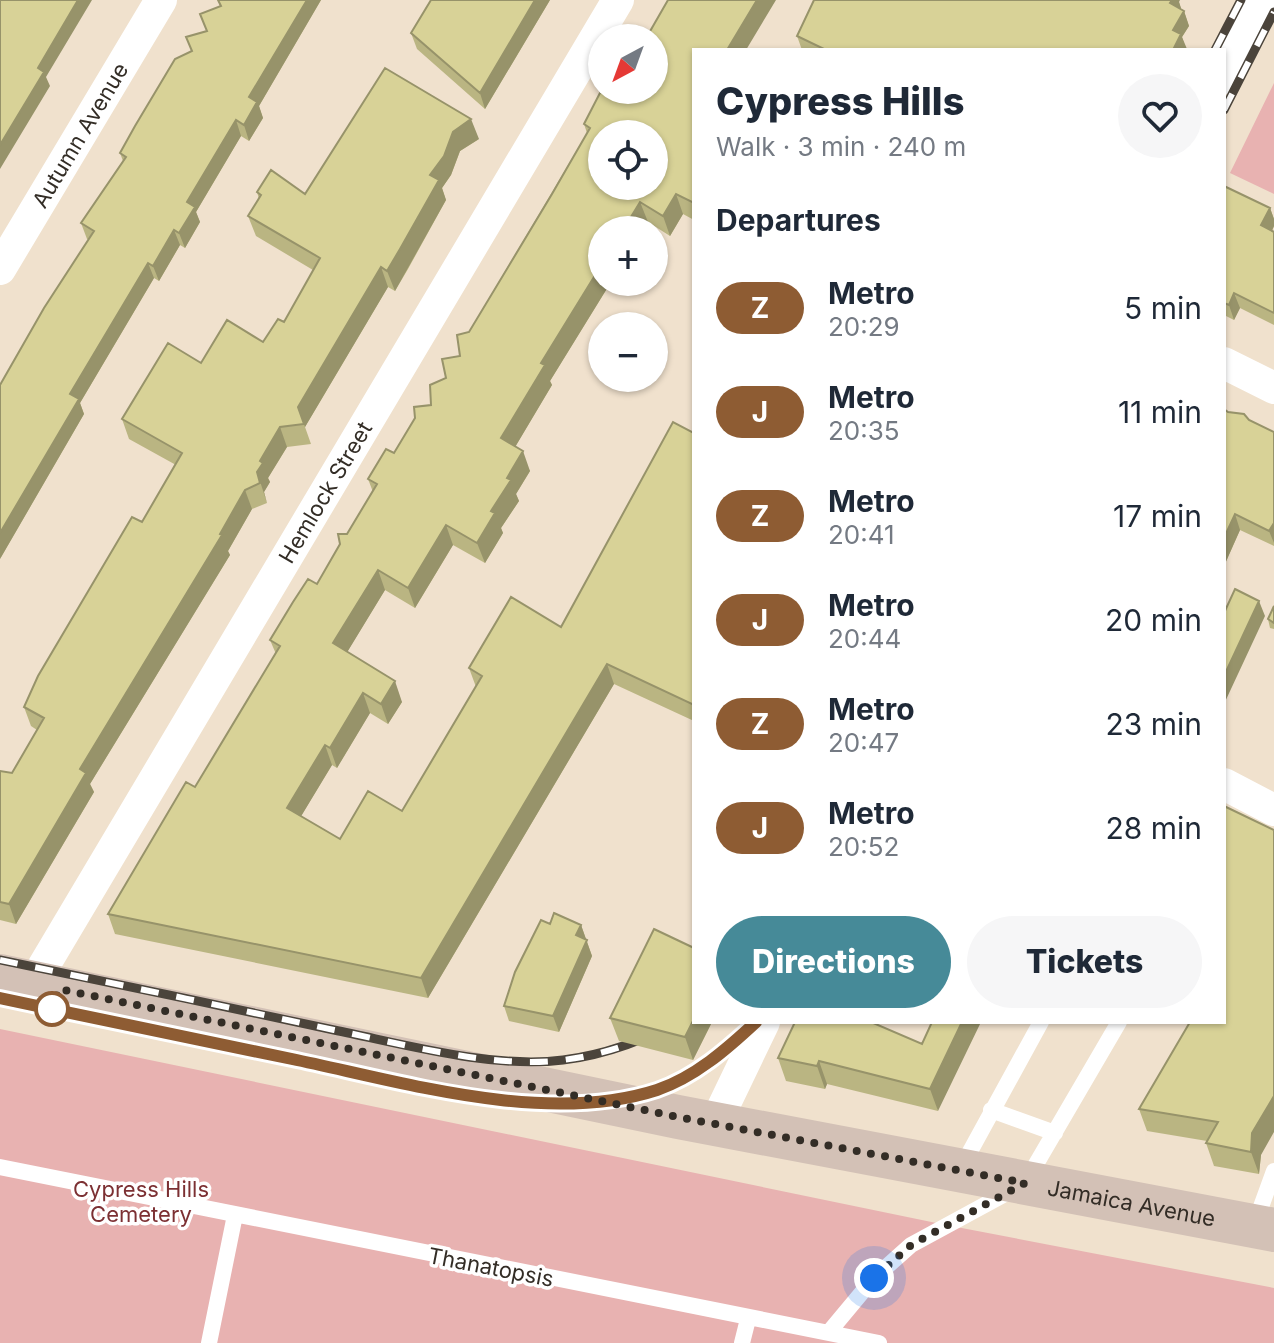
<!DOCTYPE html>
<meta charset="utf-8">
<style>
body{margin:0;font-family:Inter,sans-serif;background:#f6f6f7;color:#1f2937;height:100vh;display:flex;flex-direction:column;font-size:30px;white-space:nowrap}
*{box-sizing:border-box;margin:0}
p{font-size:26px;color:#747a83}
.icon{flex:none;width:44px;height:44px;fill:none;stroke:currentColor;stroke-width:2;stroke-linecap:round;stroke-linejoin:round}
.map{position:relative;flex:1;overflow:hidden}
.details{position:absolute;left:692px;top:48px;width:534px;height:976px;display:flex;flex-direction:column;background:#fff;border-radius:0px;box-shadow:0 2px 6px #0004}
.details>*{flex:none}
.badge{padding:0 16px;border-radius:26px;font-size:28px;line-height:52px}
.needle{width:52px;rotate:221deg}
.buttons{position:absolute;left:588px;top:24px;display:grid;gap:16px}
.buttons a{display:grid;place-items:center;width:80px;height:80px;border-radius:50%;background:#fff;box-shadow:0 2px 6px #0004;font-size:40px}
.you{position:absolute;width:40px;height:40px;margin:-20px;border:6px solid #fff;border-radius:50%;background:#1a73e8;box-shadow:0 0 0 12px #1a73e833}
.map>.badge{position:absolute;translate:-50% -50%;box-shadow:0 0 0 4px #fff}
h2{padding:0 24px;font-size:30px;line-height:72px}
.round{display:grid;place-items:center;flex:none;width:84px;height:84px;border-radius:42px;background:#f6f6f7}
.overview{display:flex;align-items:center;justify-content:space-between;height:136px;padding:0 24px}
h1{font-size:38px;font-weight:800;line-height:60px}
.cta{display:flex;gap:16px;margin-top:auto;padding:16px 24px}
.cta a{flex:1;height:92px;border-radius:48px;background:#468a98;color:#fff;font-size:32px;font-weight:800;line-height:92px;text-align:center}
.cta a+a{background:#f6f6f7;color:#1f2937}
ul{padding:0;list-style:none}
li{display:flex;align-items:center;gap:24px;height:104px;padding:0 24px}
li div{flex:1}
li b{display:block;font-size:30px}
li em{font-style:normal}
li .badge{min-width:88px;font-weight:700;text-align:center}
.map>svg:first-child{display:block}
.green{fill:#e8b2b1}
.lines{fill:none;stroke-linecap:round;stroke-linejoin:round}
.lane{stroke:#fff;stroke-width:16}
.street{stroke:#fff;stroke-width:32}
.secondary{stroke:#d3c1b6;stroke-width:44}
.rail-casing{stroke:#4b443b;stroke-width:9}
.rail{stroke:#fff;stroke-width:6;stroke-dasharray:18;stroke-linecap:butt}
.wall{fill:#bab582}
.shaded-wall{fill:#97936a}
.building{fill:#d8d297;stroke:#97936a;stroke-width:2;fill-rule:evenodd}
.line-casing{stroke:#fff;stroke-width:18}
.line{stroke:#8e5c33;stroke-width:12}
.walk{stroke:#332d26;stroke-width:8;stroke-dasharray:0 14.4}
.stop-dot{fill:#fff;stroke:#8e5c33;stroke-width:4}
.labels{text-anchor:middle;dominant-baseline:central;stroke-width:7;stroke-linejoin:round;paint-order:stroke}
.street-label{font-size:22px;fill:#332d26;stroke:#fff}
.park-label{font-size:22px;fill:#7c3033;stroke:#fff}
</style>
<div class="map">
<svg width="1274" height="1343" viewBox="0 0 1274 1343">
<rect width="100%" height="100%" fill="#f0e1cd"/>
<path class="green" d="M1274 83V194L1230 173Z
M0 1029 946 1225 1274 1288V1343H0Z"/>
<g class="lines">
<path class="lane" d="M991 1110 1055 1133
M0 1167 879 1343
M961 1168 1041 1022
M1254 1226 1274 1171
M829 1332 874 1278 911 1245 1025 1183 1119 1022
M209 1343 235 1215
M742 1343 748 1319"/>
<g class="street">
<path d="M1224 78 1262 0"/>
<path id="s1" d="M0 269 161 0"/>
<path d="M1224 363 1274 388"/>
<path d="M1224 784 1274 810"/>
<path id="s2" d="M33 984 618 0"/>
<path d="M715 1124 764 1022"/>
</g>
<path class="secondary" id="s3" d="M0 976 678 1117 1274 1230"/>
<defs>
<path id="rail" d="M1215 50 1241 0
M1224 110 1274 12
M0 960C111 983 223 1006 334 1030 404 1044 492 1069 563 1060 611 1054 653 1037 694 1013
M0 998C99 1019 198 1039 298 1060 409 1083 545 1126 657 1090 695 1077 728 1049 756 1022"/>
</defs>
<use href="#rail" class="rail-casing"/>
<use href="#rail" class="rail"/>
</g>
<path class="wall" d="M218 0H321L259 106 263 118 249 141 241 136 196 212 200 222 185 248 180 245 159 281 154 278 80 403 84 414 0 559 89 240 87 239 81 223 123 161 120 153 206 31 220 6Z
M550 0 485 109 417 49 411 33Z
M1179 2 1181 9 1184 11 1189 26 1182 37 1186 50H802L797 36Z
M649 33 694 50V220L683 214 670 236 648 222 643 230H602V282H611L550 381 552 385 515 447 530 471 516 494 519 501 501 528 503 533 485 563 453 545 415 608 385 590 347 652 402 702 388 724 370 713 337 768 332 765 301 816 340 839 402 811 476 687 469 668 561 627 694 433V721L614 684 428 998 115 934 108 914 195 787 276 654 270 640 317 584 373 492 368 479 394 453 431 405 460 356 469 332 587 133 584 124Z
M479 139 460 151 451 175 442 188 446 200 408 269 395 291 388 287 305 427 311 444 287 447 268 478 270 482 264 492 267 503 252 509 228 551 230 555 90 784 94 792 16 924 0 920V771L12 773 37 730 31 726 24 707 142 522 176 465 129 439 122 419 201 363 263 342 284 322 313 270 256 236 248 216 259 199 257 192 305 194Z
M1224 186 1270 208 1274 219V226L1272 231 1274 232V325L1240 308 1234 320 1224 315Z
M1224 409 1228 412 1249 420 1274 432V546L1240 530 1224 566Z
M1274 606V629L1270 628 1268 619Z
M550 924 581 925 592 956 559 1032 509 1021 504 1006Z
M610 1018 694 1022H712L693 1060 619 1041Z
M1190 1022 1261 1155 1259 1174 1214 1166 1206 1143 1207 1141 1147 1131 1139 1109Z
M922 1044 938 1111 827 1084 825 1089 786 1081 778 1058Z"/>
<path class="shaded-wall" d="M78 0H92L46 77 50 86 0 169V145L38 68Z
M307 0H321L259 106 263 118 249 141 244 125 249 97Z
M535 0H550L485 109 480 93Z
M757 0H776L746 50H727Z
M1172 0H1180L1179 2 1181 8 1175 18 1170 3Z
M1184 11 1189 26 1182 37 1187 49 1173 50V30Z
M471 119 479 139 460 151 451 175 442 188 446 200 395 291 387 271 430 175 453 132Z
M236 120 241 136 196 212 200 222 185 248 179 233 187 202Z
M676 194 683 214 670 236 663 216Z
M640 202 648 222 643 230H623Z
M1270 208 1274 219V226L1267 241 1261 225Z
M174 230 180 245 159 281 153 266Z
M148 263 154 278 80 403 84 414 0 559V533L70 394Z
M602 264V282H611L550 381 552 385 508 459 501 438 541 363Z
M381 267 388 287 305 427 298 407Z
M1234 293 1240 308 1234 320 1229 305Z
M280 427 287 447 268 478 270 482 264 492 267 503 257 472 260 461Z
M523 451 530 471 516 494 519 501 501 528 503 533 485 563 477 543 507 478Z
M245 490 252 509 228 551 230 555 90 784 94 792 16 924 9 904 80 769Z
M1235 514 1240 530 1224 566V538Z
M1274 523V543L1269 531Z
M446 525 453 545 415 608 408 588Z
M378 570 385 590 340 664 333 643Z
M1259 601 1265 616 1224 704V676Z
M607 664 614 684 428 998 421 978Z
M395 681 402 702 388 724 381 704Z
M363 693 370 713 337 768 330 748Z
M325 745 332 765 294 828 287 808Z
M581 925 592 956 559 1032 553 1016 576 935Z
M694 1019V1022H712L693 1060 685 1037Z
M962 1022H981L938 1111 930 1089Z
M819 1061 827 1084 825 1089 817 1066Z
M1274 1096V1132L1261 1155 1259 1174 1251 1152 1252 1133Z"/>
<path class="building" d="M0 0H78L38 68 44 72 0 145Z
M218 0H307L249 97 257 102 244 125 236 120 187 202 195 207 179 233 174 230 153 266 148 263 70 394 79 399 0 533V385L44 308 94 231 81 223 126 157 120 153 135 126 175 59 192 51 186 37 207 31 200 14 221 6Z
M431 0H535L480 93 411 33Z
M668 0H757L727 50H694V203L676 194 663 216 640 202 623 230H602V264L541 363 545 365 501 438 523 451 507 478 511 480 491 511 495 513 477 543 446 525 408 588 378 570 333 643 395 681 381 704 363 693 330 748 325 745 287 808 340 839 368 791 402 811 482 676 469 668 511 597 561 627 673 422 694 433V705L607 664 421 978 108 914 186 782 195 787 280 646 270 640 293 602 308 579 317 584 340 544 338 534H347L377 484 368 479 386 449 394 453 415 418 414 407 431 405 430 385 446 378 442 359 460 356 457 335 469 332 552 194 590 128 584 124 602 89 654 90V38H632L639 27 649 33ZM602 134H654V186H602Z
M814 0H1172L1170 3 1184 11 1173 30 1181 34 1173 50H826L797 36Z
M385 68 471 119 453 132 444 156 430 175 439 180 400 249 387 271 381 267 298 407 304 424 280 427 260 461 263 463 257 472 260 483 245 490 220 534 222 535 80 769 86 773 9 904 0 902V771L12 773 44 718 24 707 38 676 132 517 142 522 182 453 122 419 168 343 201 363 227 320 263 342 278 319 284 322 320 258 248 216 261 195 257 192 271 170 305 194Z
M1224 186 1270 208 1261 225 1274 232V313L1234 293 1229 305 1224 303Z
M1224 409 1228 412 1244 414 1249 420 1274 432V523L1269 531 1235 514 1224 538Z
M1235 589 1259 601 1224 676V613Z
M1274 606V623L1268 619Z
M1224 806 1274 830V1096L1252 1133 1251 1152 1206 1143 1218 1122 1139 1109 1190 1022H1224Z
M554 913 581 925 576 935 587 940 553 1016 504 1006 515 972 541 920 550 924Z
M654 929 694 948V1019L685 1037 610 1018Z
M795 1022H871L922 1044 932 1022H962L930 1089 819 1061 817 1066 778 1058Z"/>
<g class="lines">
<defs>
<path id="line" d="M0 998C97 1019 194 1038 292 1059 403 1082 546 1126 657 1090 695 1077 727 1049 756 1022"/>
</defs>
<use href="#line" class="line-casing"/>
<use href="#line" class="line"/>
<path class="walk" d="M52 1009 59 989 678 1117 1025 1183 911 1245 874 1278"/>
</g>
<circle class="stop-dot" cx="52" cy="1009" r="16"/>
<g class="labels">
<g class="street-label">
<text stroke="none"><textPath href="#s1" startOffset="156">Autumn Avenue</textPath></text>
<text stroke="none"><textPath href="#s2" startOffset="572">Hemlock Street</textPath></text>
<text stroke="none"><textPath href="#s3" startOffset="1154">Jamaica Avenue</textPath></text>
<text transform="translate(491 1267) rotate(11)">Thanatopsis</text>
</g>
<g class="park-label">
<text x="141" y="1189">Cypress Hills<tspan x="141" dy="25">Cemetery</tspan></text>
</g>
</g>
</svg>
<div class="buttons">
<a><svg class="needle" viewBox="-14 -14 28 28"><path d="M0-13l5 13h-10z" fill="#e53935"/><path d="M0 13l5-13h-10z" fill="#747a83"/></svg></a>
<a><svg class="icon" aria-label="locate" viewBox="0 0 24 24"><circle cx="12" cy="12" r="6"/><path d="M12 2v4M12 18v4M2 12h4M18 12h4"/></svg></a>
<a>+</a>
<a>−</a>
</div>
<div class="you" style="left:874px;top:1278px"></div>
<section class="details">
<div class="overview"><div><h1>Cypress Hills</h1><p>Walk · 3 min · 240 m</p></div><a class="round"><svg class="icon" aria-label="heart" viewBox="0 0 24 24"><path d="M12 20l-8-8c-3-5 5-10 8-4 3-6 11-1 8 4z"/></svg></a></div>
<h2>Departures</h2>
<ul>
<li><span class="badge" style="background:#8e5c33;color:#fff">Z</span><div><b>Metro</b><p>20:29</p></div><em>5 min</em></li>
<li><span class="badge" style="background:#8e5c33;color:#fff">J</span><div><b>Metro</b><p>20:35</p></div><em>11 min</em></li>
<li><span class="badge" style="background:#8e5c33;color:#fff">Z</span><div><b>Metro</b><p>20:41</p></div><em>17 min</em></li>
<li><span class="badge" style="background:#8e5c33;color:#fff">J</span><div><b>Metro</b><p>20:44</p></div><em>20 min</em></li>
<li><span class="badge" style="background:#8e5c33;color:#fff">Z</span><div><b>Metro</b><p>20:47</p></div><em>23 min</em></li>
<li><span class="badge" style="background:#8e5c33;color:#fff">J</span><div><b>Metro</b><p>20:52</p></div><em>28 min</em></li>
</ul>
<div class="cta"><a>Directions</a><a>Tickets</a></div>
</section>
</div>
